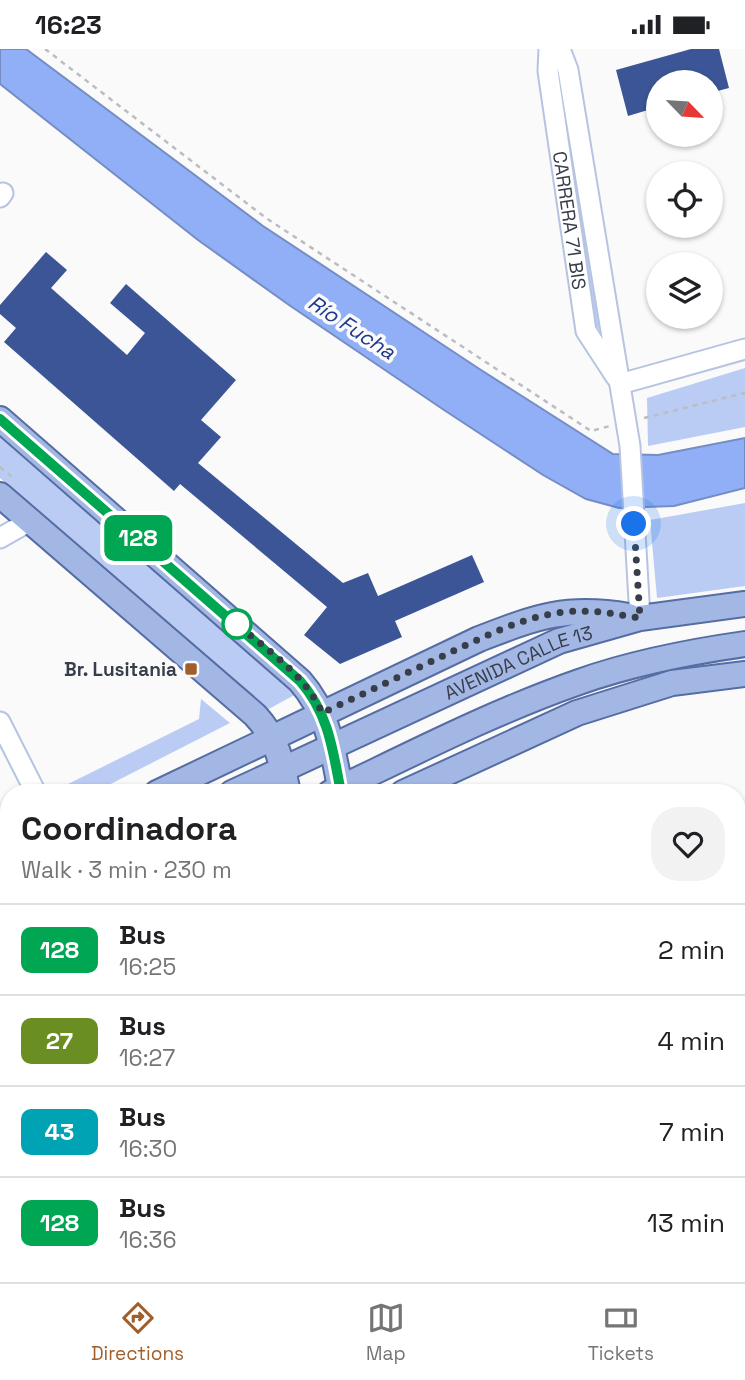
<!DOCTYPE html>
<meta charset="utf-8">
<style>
body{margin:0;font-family:"Space Grotesk",sans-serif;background:#f2f2f2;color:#202124;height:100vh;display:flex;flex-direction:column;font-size:26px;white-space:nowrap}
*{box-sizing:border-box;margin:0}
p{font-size:23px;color:#757577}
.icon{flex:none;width:38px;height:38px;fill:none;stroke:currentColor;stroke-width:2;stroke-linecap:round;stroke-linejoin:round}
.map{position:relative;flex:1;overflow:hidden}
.sheet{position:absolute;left:0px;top:735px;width:746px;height:499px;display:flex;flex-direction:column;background:#fff;border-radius:28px 28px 0 0;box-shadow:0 2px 5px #0004}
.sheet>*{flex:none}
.badge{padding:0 14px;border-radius:10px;font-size:24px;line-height:46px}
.needle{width:46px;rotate:115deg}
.tools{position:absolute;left:646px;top:21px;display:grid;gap:14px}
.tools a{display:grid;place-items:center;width:77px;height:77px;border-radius:50%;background:#fff;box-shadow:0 2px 5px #0004;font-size:35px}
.you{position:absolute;width:35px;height:35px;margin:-18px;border:5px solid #fff;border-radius:50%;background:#1a73e8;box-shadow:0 0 0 10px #1a73e833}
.map>.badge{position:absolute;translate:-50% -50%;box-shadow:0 0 0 4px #fff}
.round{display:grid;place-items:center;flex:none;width:74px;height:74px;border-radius:28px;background:#f2f2f2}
.head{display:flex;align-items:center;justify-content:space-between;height:119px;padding:0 21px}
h1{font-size:33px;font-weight:800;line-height:52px}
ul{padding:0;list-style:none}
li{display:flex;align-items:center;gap:21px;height:91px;padding:0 21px;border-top:2px solid #e0e0e0}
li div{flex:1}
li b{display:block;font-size:26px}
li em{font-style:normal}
li .badge{min-width:77px;font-weight:700;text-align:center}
.status{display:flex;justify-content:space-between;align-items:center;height:49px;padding:0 35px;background:#fff;direction:ltr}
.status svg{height:19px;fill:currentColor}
.tabs{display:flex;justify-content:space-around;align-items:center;height:98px;border-top:2px solid #e0e0e0;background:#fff;font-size:19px;color:#757577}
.tabs a{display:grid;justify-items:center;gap:4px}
.tabs .active{color:#9f5e2a}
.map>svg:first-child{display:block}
.green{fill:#baccf4}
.water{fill:#90aff7;stroke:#758dc3;stroke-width:2}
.building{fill:#3b5596}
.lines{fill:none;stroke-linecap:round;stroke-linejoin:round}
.minor-casing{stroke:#b6c4e2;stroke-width:23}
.major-casing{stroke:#566da3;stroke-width:28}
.path{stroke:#bcbdc1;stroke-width:2.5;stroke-dasharray:5 5;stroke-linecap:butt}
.minor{stroke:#fff;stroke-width:19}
.major{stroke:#a3b7e5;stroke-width:24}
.line-casing{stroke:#fff;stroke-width:16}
.line{stroke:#00a651;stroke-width:10}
.walk{stroke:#373d49;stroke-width:7;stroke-dasharray:0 12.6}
.stop-dot{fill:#fff;stroke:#00a651;stroke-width:3.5}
.poi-dot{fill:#9f5e2a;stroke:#fafafa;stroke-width:2.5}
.labels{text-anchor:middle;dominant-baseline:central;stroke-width:7;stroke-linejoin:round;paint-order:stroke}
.street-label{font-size:19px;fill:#373d49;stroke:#fafafa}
.poi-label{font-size:19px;font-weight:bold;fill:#373d49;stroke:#fafafa;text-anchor:end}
.water-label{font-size:21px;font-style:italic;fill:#1e398b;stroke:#fafafa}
</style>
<div class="status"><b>16:23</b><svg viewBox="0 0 49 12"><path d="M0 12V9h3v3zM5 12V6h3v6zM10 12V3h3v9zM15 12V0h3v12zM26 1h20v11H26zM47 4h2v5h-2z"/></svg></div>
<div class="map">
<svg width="745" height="1233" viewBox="0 0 745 1233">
<rect width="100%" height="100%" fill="#fafafa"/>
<path class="green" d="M563 38 604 287 595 275 557 40Z
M745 319V378L648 397 647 349Z
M0 386 298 644 267 661 0 429Z
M745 454V537L657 549 650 471Z
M201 650 230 674 93 744H50L199 670Z"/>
<path class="water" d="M0 0H26L263 177 481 321 613 405 658 406 745 389V439L674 457 619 459 586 450 543 426 444 361 289 256 198 191 0 35Z"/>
<path class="building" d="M691 0H719L729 39 710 44V33H658V58L628 67 616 21Z
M46 203 67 221 51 239 127 306 145 284 110 254 126 235 236 331 201 371 221 388 198 414 343 534 368 524 378 547 472 506 484 533 395 572 402 588 340 615 304 586 327 558 180 435 174 442 4 293 16 279 0 265V256Z"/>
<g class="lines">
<defs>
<g id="minor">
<path id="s1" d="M549 0 548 22 586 282 616 328"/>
<path d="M560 0 568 21 630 397 640 569"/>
<path d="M0 148 3 144"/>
<path d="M620 335 745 300"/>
<path d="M0 489 30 472"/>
<path d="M0 673 36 744"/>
<path d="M737 1061 745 1057"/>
</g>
<g id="major">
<path d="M0 370 300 632C329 665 333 702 341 744"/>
<path d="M0 446 255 666C277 689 282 714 288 744"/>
<path d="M157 744 479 590C536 568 566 556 629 567"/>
<path id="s2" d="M232 744 559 592 640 569 745 555"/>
<path d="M330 744C412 705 493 663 579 633 632 614 689 603 745 595"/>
<path d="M403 744 577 664 672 634 745 625"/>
<path d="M0 823 9 819"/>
<path d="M0 857 9 853"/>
<path d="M0 906 9 902"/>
<path d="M0 950 9 945"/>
<path d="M507 1225 511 1233"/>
<path d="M562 1225 566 1233"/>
</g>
</defs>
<use href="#minor" class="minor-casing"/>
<use href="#major" class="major-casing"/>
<path class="path" d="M45 0 266 169 591 382 610 377
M644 369 745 344
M0 418 12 428
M122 744 138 736"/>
<use href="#minor" class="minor"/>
<use href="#major" class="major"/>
</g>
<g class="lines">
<defs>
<path id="line" d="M0 370 300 632C329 665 333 702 341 744"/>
</defs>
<use href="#line" class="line-casing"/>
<use href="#line" class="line"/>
<path class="walk" d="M237 575 234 573C265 599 306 626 322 664 365 644 407 624 449 604 486 587 524 567 565 563 591 560 615 565 640 569L634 475"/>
</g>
<circle class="stop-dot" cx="237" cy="575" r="14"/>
<rect class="poi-dot" x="184" y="613" width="14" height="14" rx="3.5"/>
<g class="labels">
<g class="street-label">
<text stroke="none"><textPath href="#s1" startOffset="173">CARRERA 71 BIS</textPath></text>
<text stroke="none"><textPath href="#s2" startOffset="315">AVENIDA CALLE 13</textPath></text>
</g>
<g class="poi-label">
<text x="177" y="620">Br. Lusitania</text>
</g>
<g class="water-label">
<text transform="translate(352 278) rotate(33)">Río Fucha</text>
</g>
</g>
</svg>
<div class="tools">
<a><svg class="needle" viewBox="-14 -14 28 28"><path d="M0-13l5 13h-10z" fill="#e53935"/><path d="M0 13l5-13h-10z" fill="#757577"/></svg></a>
<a><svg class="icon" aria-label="locate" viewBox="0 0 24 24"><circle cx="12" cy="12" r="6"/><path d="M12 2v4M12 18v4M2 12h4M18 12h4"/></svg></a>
<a><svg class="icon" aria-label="layers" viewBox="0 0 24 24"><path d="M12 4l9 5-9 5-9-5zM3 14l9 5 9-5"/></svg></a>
</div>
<div class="you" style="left:634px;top:475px"></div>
<b class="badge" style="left:138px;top:489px;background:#00a651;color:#fff">128</b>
<section class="sheet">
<div class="head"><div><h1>Coordinadora</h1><p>Walk · 3 min · 230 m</p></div><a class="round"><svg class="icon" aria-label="heart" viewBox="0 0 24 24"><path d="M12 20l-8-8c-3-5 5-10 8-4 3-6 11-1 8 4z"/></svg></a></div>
<ul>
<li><span class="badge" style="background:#00a651;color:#fff">128</span><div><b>Bus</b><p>16:25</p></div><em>2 min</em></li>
<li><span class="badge" style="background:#6b8e23;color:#fff">27</span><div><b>Bus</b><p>16:27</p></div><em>4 min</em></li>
<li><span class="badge" style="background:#00a3b4;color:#fff">43</span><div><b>Bus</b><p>16:30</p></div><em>7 min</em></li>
<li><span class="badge" style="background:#00a651;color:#fff">128</span><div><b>Bus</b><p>16:36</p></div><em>13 min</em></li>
</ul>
</section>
</div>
<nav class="tabs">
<a class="active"><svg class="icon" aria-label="directions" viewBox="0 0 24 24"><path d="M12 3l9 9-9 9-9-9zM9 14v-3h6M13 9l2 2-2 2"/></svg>Directions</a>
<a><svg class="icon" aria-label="map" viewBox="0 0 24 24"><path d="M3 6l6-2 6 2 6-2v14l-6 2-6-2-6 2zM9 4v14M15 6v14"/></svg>Map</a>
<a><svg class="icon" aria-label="tickets" viewBox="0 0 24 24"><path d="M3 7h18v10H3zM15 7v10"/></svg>Tickets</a>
</nav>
